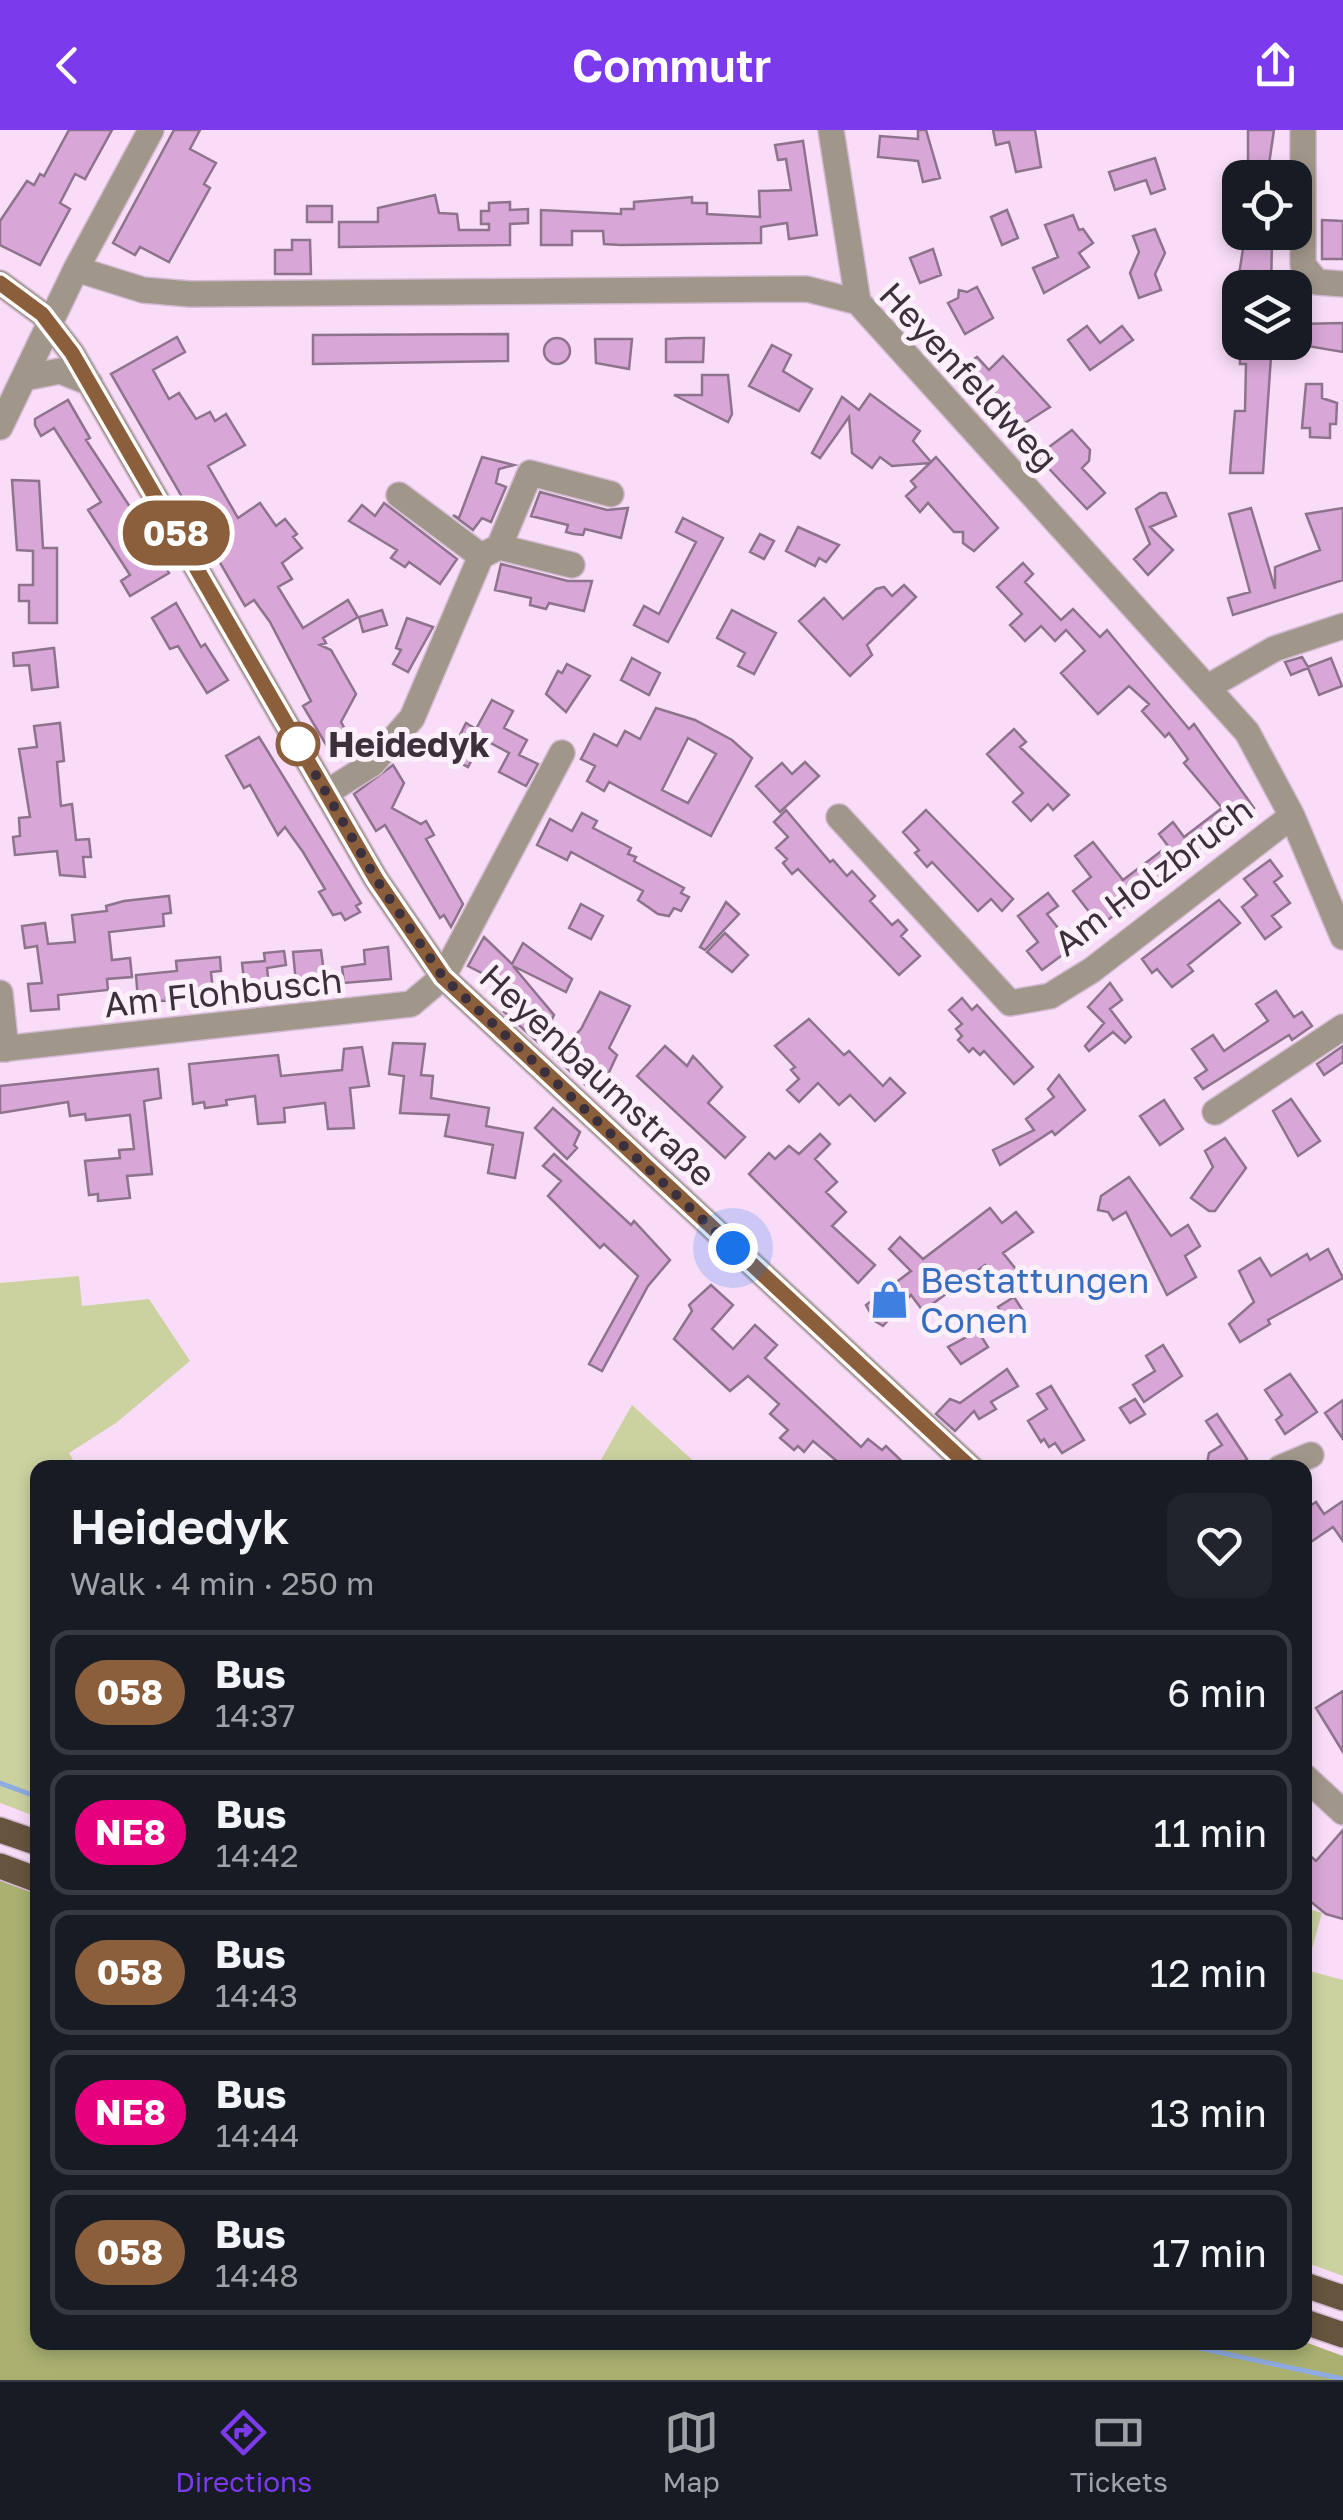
<!DOCTYPE html>
<meta charset="utf-8">
<style>
body{margin:0;font-family:"Golos Text",sans-serif;background:#20242c;color:#f1f3f6;height:100vh;display:flex;flex-direction:column;font-size:38px;white-space:nowrap}
*{box-sizing:border-box;margin:0}
p{font-size:32px;color:#9ea1a6}
.icon{flex:none;width:55px;height:55px;fill:none;stroke:currentColor;stroke-width:2;stroke-linecap:round;stroke-linejoin:round}
.map{position:relative;flex:1;overflow:hidden}
.panel{position:absolute;left:30px;top:1330px;width:1282px;height:890px;display:flex;flex-direction:column;background:#171b24;border-radius:20px;box-shadow:0 5px 15px #0003}
.panel>*{flex:none}
.badge{padding:0 20px;border-radius:32px;font-size:35px;line-height:65px}
.tools{position:absolute;left:1222px;top:30px;display:grid;gap:20px}
.tools a{display:grid;place-items:center;width:90px;height:90px;border-radius:20px;background:#171b24;box-shadow:0 5px 15px #0003;font-size:50px}
.you{position:absolute;width:50px;height:50px;margin:-25px;border:8px solid #fff;border-radius:50%;background:#1a73e8;box-shadow:0 0 0 15px #1a73e833}
.map>.badge{position:absolute;translate:-50% -50%;box-shadow:0 0 0 5px #fff}
.round{display:grid;place-items:center;flex:none;width:105px;height:105px;border-radius:20px;background:#20242c}
.summary{display:flex;align-items:center;justify-content:space-between;height:170px;padding:0 40px}
h1{font-size:48px;font-weight:600;line-height:75px}
ul{padding:0;list-style:none}
li{display:flex;align-items:center;gap:30px;height:125px;margin:0 20px 15px;padding:0 20px;border:5px solid #363941;border-radius:20px}
li div{flex:1}
li b{display:block;font-size:38px}
li em{font-style:normal}
li .badge{min-width:110px;font-weight:700;text-align:center}
header{display:flex;justify-content:space-between;align-items:center;height:130px;padding:0 40px;background:#7c3aed;color:#fff;font-size:45px;font-weight:600}
.tab-bar{display:flex;justify-content:space-around;align-items:center;height:140px;border-top:2px solid #363941;background:#171b24;font-size:28px;color:#9ea1a6}
.tab-bar a{display:grid;justify-items:center;gap:5px}
.tab-bar .active{color:#7c3aed}
.map>svg:first-child{display:block}
.green{fill:#cbd19f}
.forest{fill:#a9b070}
.lines{fill:none;stroke-linecap:round;stroke-linejoin:round}
.stream{stroke:#8eabe2;stroke-width:5}
.building{fill:#d8a7d7;stroke:#8d738c;stroke-width:2.5;fill-rule:evenodd}
.minor-casing{stroke:#d3bad2;stroke-width:28}
.major-casing{stroke:#d3bad2;stroke-width:28}
.minor{stroke:#a1968a;stroke-width:25}
.major{stroke:#66543f;stroke-width:25}
.line-casing{stroke:#fff;stroke-width:22}
.line{stroke:#8b5e3c;stroke-width:15}
.walk{stroke:#3b303b;stroke-width:10;stroke-dasharray:0 18}
.stop-dot{fill:#fff;stroke:#8b5e3c;stroke-width:5}
.labels{text-anchor:middle;dominant-baseline:central;stroke-width:10;stroke-linejoin:round;paint-order:stroke}
.street-label{font-size:35px;fill:#3b303b;stroke:#fcf0fb}
.stop-label{font-size:35px;font-weight:bold;fill:#3b303b;stroke:#fcf0fb;text-anchor:start}
.shop-label{font-size:35px;fill:#366cbe;stroke:#fcf0fb;text-anchor:start}
</style>
<header><svg class="icon" aria-label="back" viewBox="0 0 24 24"><path d="M15 5l-7 7 7 7"/></svg>Commutr<svg class="icon" aria-label="share" viewBox="0 0 24 24"><path d="M12 15V3M7 8l5-5 5 5M5 13v7h14v-7"/></svg></header>
<div class="map">
<svg width="1343" height="2250" viewBox="0 0 1343 2250">
<rect width="100%" height="100%" fill="#f9ddf8"/>
<path class="green" d="M79 1146 82 1176 149 1169 190 1231 116 1293 69 1323 77 1337 38 1338 37 1687 0 1673V1153Z
M632 1275 700 1337H597Z
M1305 1778 1322 1783 1306 1840 1343 1850V2146L1305 2132Z"/>
<path class="forest" d="M0 1746 37 1759 38 2212H1305L1343 2226V2250H0Z"/>
<g class="lines">
<path class="stream" d="M0 1653 38 1667
M1171 2212 1343 2249"/>
</g>
<path class="building" d="M69 0H112L85 49 75 44 60 73 70 79 40 135 0 115V91L27 51 34 55 40 44 44 46Z
M174 0H200L190 19 216 33 204 54 210 58 169 132 140 117 135 125 113 113Z
M918 0H926L940 48 923 52 918 31 878 27 880 6 918 9Z
M993 0H1035L1041 37 1016 42 1009 12 996 15Z
M1248 0H1274L1269 34H1248Z
M803 11 817 105 789 109 787 93 761 97V113L621 115 604 114 603 101H572V115H541V80L621 84V79H634V72L692 67V73H707V84L760 87 759 61 791 60 786 29 778 30 775 15Z
M1155 28 1165 59 1151 64 1146 50 1115 60 1109 42Z
M435 65 439 83 457 84 459 100H489V94H481V81H489V73L510 72V80L528 79V93L510 94V115L339 117V92H378V78Z
M307 76H332V92H307Z
M1007 80 1018 108 1002 115 991 87Z
M1073 85 1079 100 1083 99 1093 113 1079 123 1089 137 1044 163 1033 138 1058 127 1045 95Z
M1322 90 1343 91V129H1322Z
M1155 99 1165 123 1155 144 1161 160 1139 168 1130 143 1139 122 1133 106Z
M292 110H310L311 144H275V120H292Z
M1244 112H1272L1271 158H1237Z
M933 119 941 145 920 153 910 128Z
M977 157 993 188 965 204 948 173 958 168 959 160 967 162Z
M1343 193V222L1296 214 1297 194Z
M1087 196 1100 213 1122 196 1133 210 1090 240 1068 210Z
M508 204V231L313 234V205Z
M177 207 185 222 153 240 169 269 179 263 196 289 210 282 215 291 226 284 245 315 208 336 238 388 260 373 276 396 285 389 297 404 293 407 302 418 282 433 292 449 278 457 303 498 348 470 358 487 323 508 326 513 320 515 331 520 356 564 341 592 349 606 328 618 303 576 311 571 270 492 254 470 245 476 111 244Z
M685 208H704L703 232H666V209Z
M544 221a13 13 0 1 1 26 0a13 13 0 1 1-26 0Z
M595 209H632L629 239 596 233Z
M1240 212H1272L1263 343H1230L1235 281H1245L1246 234H1240Z
M772 215 791 225 783 241 812 259 799 281 749 256Z
M1003 226 1050 277 1017 298 995 264 987 272 958 241 977 227 989 240Z
M702 245H728L732 284 728 292 674 265H702Z
M1306 254H1322V268L1337 273 1336 294H1330V308L1310 307V298H1302Z
M870 264 920 301 913 311 931 332 936 327 998 398 974 421 963 413V402H954L928 373 920 382 906 366 916 357 911 351 930 333 892 336 880 327 872 338 852 323 849 287 820 328 812 323 842 267 859 280Z
M68 270 90 308 86 310 134 383 124 389 140 416 150 410 169 443 130 466 121 451 130 445 88 380 101 372 54 298 41 306 35 295V289Z
M1072 300 1090 320 1089 331 1082 338 1105 363 1087 379 1037 326Z
M482 327 514 335 499 339 496 353 506 357 491 392 482 388 473 400 453 385 459 388Z
M12 350 39 351 43 418H57V493H29V471H19V455H33V421L17 420Z
M540 362 607 380 628 378 621 408 585 399 583 405 574 404 566 402 568 395 531 386Z
M1160 363H1166L1176 386 1150 397 1173 420 1148 445 1134 429 1150 414 1136 379Z
M384 373 457 429 440 454 409 432 405 437 391 428 397 420 349 391 362 375 375 386Z
M1251 378 1275 459V437L1320 420 1306 384 1343 378V450L1233 485 1228 468 1250 462 1229 384Z
M683 388 723 408 668 512 634 495 644 476 659 484 696 412 676 402Z
M798 397 839 415 826 432 819 428 815 436 786 421Z
M760 404 774 411 764 429 750 422Z
M1023 433 1033 444 1025 452 1061 490 1073 479 1100 507 1107 500 1189 599 1194 594 1254 678 1100 796 1073 761 1091 747 1075 726 1093 712 1123 750 1168 716 1159 704 1173 692 1184 707 1222 678 1184 633 1188 629 1169 603 1165 607 1142 581 1149 574 1129 556 1098 584 1061 543 1085 521 1066 500 1055 511 1041 496 1025 511 1010 495 1022 484 997 457Z
M501 434 568 451H592L584 481 549 473 546 479 530 475 531 468 495 460Z
M904 455 916 467 867 515 872 525 850 546 799 491 824 468 843 489 876 459 884 457 892 466Z
M176 473 201 517 205 514 228 550 207 563 178 516 170 519 152 488Z
M382 480 387 495 363 502 359 487Z
M732 480 776 503 754 544 738 536 745 523 717 508Z
M407 488 433 497 408 542 393 534 401 520 396 518Z
M54 518 58 557 32 560 29 535 14 536 13 523Z
M1302 527 1308 537 1331 528 1342 556 1319 565 1308 538 1291 545 1285 532Z
M632 528 660 543 649 565 621 550Z
M567 534 590 546 566 582 546 564 558 541 562 543Z
M492 570 513 581 504 598 527 610 519 625 538 634 526 656 499 642 509 623 483 609 468 637 449 627 466 593 476 599Z
M656 578 695 590 732 610 752 628 711 706 609 652 604 661 587 651 595 636 581 629 594 604 617 616 625 601 640 609ZM688 608 716 624 688 673 662 660Z
M60 593 64 631 57 632 61 676 72 674 76 710 89 709 91 727H83L85 747 60 745 57 721 15 725 13 707 20 706 19 688 30 687 19 619 37 617 34 596Z
M1014 599 1026 612 1020 617 1069 665 1053 680 1048 674 1031 691 1013 672 1023 663 987 624Z
M259 607 361 773 356 776 360 782 345 790 341 783 333 785 319 762 325 759 303 722 285 697 278 705 250 655 244 658 226 626Z
M805 632 819 646 780 682 756 656 782 633 792 644Z
M393 635 404 653 392 678 421 694 426 691 434 705 426 709 463 774 451 797 444 785 440 788 385 695 376 701 354 664Z
M786 680 830 732 833 730 847 746 852 741 875 766 870 771 892 795 898 790 907 800 901 806 920 826 899 845 798 739 792 744 783 733 787 729 776 718 788 707 774 692Z
M926 680 1013 769 1002 781 991 769 978 781 932 732 927 737 915 723 919 720 903 702Z
M582 683 597 691 593 698 631 718 628 724 636 727 634 731 684 758 681 763 689 767 681 781 674 778 669 786 658 784 638 770 643 761 571 722 567 730 537 715 550 689 572 701Z
M1270 730 1282 746 1274 752 1290 773 1272 786 1281 797 1265 809 1242 777 1257 765 1244 749Z
M1048 763 1058 776 1047 784 1073 817 1042 840 1027 821 1038 812 1018 786Z
M169 766 171 783 163 784 164 796 109 802 112 830 130 828 132 847 107 849 108 860 58 865 59 879 31 881 28 854 42 853 37 816 25 818 22 796 45 793 48 814 75 812 72 785 107 781 106 776 124 771Z
M1219 770 1240 793 1188 835 1193 841 1172 857 1157 839 1152 843 1142 829Z
M726 772 739 784 705 820 700 817Z
M581 774 603 786 591 809 569 798Z
M725 803 748 825 732 842 707 822Z
M484 807 512 834 523 813 572 849 566 862 513 836 554 885 540 914 504 882 521 863 468 836Z
M388 817 391 849 344 853 342 837 365 834 364 820Z
M321 820 325 850 296 853 293 822Z
M284 821 286 835 267 838 269 856 245 859 242 833 265 831 264 823Z
M220 827 221 841 211 842 213 862 166 868 167 871 138 870 136 845 177 841 176 831Z
M1110 853 1122 870 1110 879 1131 907 1125 913 1113 902 1089 921 1085 916 1104 893 1088 877Z
M1276 861 1294 887 1302 882 1312 896 1292 910 1289 905 1203 959 1195 948 1207 940 1192 919 1213 905 1224 921 1268 891 1256 874Z
M600 862 630 876 609 918 617 925 598 966 554 927 581 899Z
M962 868 972 880 977 875 1033 937 1014 954 984 921 980 925 973 918 969 922 958 910 962 906 956 899 962 894 949 880Z
M809 889 844 925 849 921 883 956 890 948 905 963 875 991 850 965 839 975 818 953 799 972 787 960 799 949 791 940 795 937 775 916Z
M393 913 425 914 421 945 433 946 431 968 489 978 486 996 523 1003 515 1048 488 1043 493 1015 445 1006 449 985 400 983 404 946 389 944Z
M665 916 687 936 693 926 722 957 708 973 745 1007 725 1028 637 946Z
M1343 916V932L1324 945 1317 934Z
M362 917 369 956 350 958 354 998 328 999 325 973 284 978 285 992 258 994 255 966 226 970 227 975 205 978 204 972 193 974 189 934 278 925 281 946 342 940 344 919Z
M158 939 161 968 144 971 152 1044 127 1046 130 1068 98 1071V1064L89 1065 85 1031 120 1028 119 1020 134 1019 130 985 86 990 85 984 70 986 68 972 0 983V956Z
M1059 945 1085 980 1055 1005 1052 1001 1000 1035 993 1020 1034 1000 1026 989 1054 967 1048 959Z
M1291 969 1320 1011 1298 1026 1273 981Z
M1164 970 1183 999 1160 1015 1140 986Z
M553 978 580 1002 574 1015 577 1018 567 1029 535 998Z
M820 1004 830 1014 815 1029 837 1052 826 1062 846 1082 832 1096 875 1135 858 1153 749 1044 769 1023 775 1029 789 1016 799 1024Z
M1225 1008 1246 1038 1215 1081H1209L1191 1068 1213 1037 1205 1021Z
M554 1024 631 1095 634 1091 670 1130 648 1156 602 1241 589 1234 638 1146 604 1114 600 1118 548 1066 561 1051 543 1036Z
M1129 1047 1171 1106 1188 1095 1200 1116 1185 1126 1196 1147 1167 1165 1126 1082 1113 1090 1108 1082 1098 1080 1101 1066Z
M990 1078 1002 1093 1016 1082 1033 1102 1003 1123 1023 1148 1006 1162 985 1135 923 1181 911 1165 883 1196 875 1191 866 1175 911 1141 889 1119 900 1107 923 1129Z
M1328 1119 1343 1148 1268 1190 1270 1194 1240 1212 1229 1194 1254 1172 1239 1141 1260 1128 1271 1146 1307 1124 1310 1130Z
M711 1155 733 1175 712 1199 733 1219 755 1195 777 1215 765 1228 861 1317 868 1309 882 1320 886 1316 909 1338H845L813 1311 804 1322 798 1316 794 1320 780 1308 788 1300 770 1284 779 1274 748 1246 730 1261 674 1209 692 1181 689 1175Z
M1014 1167 1025 1184 1008 1194 998 1177Z
M978 1201 988 1217 961 1234 948 1217Z
M1163 1215 1182 1246 1144 1272 1133 1255 1155 1241 1146 1226Z
M1007 1239 1018 1256 991 1272 996 1279 979 1289 974 1281 955 1301 936 1284 950 1269 960 1273Z
M1290 1244 1317 1282 1285 1304 1276 1290 1282 1285 1265 1260Z
M1051 1256 1084 1310 1062 1323 1055 1313 1049 1317 1044 1309 1041 1312 1028 1291 1047 1279 1037 1264Z
M1135 1269 1145 1284 1130 1293 1120 1278Z
M1343 1270V1309L1325 1283Z
M1217 1284 1247 1329 1235 1338H1206L1209 1323 1222 1315 1206 1291Z
M1343 1371V1411L1333 1397 1305 1416V1379L1316 1372 1324 1384Z
M1343 1561V1622L1316 1578Z
M1343 1700V1789L1326 1784 1305 1767V1721L1316 1731Z"/>
<g class="lines">
<defs>
<path id="minor" d="M831 0 858 172
M1303 0V135L1317 152 1343 154
M76 139 143 160 190 164 807 159 858 172 1247 602 1292 686 1343 807
M0 153 42 184 72 223 376 749 443 847 971 1338
M24 248 60 241 90 253
M0 297 76 139 151 0
M499 417 572 435
M481 426 499 417 530 343 611 364
M1208 557 1274 519 1343 496
M326 663 372 634 412 588 481 426 399 365
M839 687 1010 873 1050 866 1092 840 1292 686
M0 863 6 919
M0 919 411 874 443 847 562 623
M1215 982 1343 897
M1280 1338 1311 1325
M1305 1647 1343 1682"/>
<path id="major" d="M0 1700 38 1713
M0 1736 38 1750
M1305 2155 1343 2168
M1305 2192 1343 2205"/>
</defs>
<use href="#minor" class="minor-casing"/>
<use href="#major" class="major-casing"/>
<use href="#minor" class="minor"/>
<use href="#major" class="major"/>
</g>
<g class="lines">
<defs>
<path id="line" d="M0 153 42 184 72 223 376 749 443 847 971 1338"/>
</defs>
<use href="#line" class="line-casing"/>
<use href="#line" class="line"/>
<path class="walk" d="M298 614 376 749 443 847 733 1118"/>
</g>
<defs>
<symbol id="shop-bare" viewBox="-9 -9 18 18"><path d="M-5-2.5h2.3a2.7 3.5 0 0 1 5.4 0H5L5.5 6h-11ZM-1.5-2.5h3a1.5 2.3 0 0 0-3 0Z" fill="#3f7fe0" stroke="#fcf0fb" stroke-width="2.5" paint-order="stroke"/></symbol>
</defs>
<g fill-rule="evenodd">
<use href="#shop-bare" x="862" y="1142" width="55" height="55"/>
</g>
<circle class="stop-dot" cx="298" cy="614" r="20"/>
<g class="labels">
<g class="street-label">
<text transform="translate(969 246) rotate(47)">Heyenfeldweg</text>
<text transform="translate(1153 746) rotate(-37)">Am Holzbruch</text>
<text transform="translate(223 862) rotate(-6)">Am Flohbusch</text>
<text transform="translate(598 945) rotate(43)">Heyenbaumstraße</text>
</g>
<g class="stop-label">
<text x="328" y="614">Heidedyk</text>
</g>
<g class="shop-label">
<text x="920" y="1150">Bestattungen<tspan x="920" dy="40">Conen</tspan></text>
</g>
</g>
</svg>
<div class="tools">
<a><svg class="icon" aria-label="locate" viewBox="0 0 24 24"><circle cx="12" cy="12" r="6"/><path d="M12 2v4M12 18v4M2 12h4M18 12h4"/></svg></a>
<a><svg class="icon" aria-label="layers" viewBox="0 0 24 24"><path d="M12 4l9 5-9 5-9-5zM3 14l9 5 9-5"/></svg></a>
</div>
<div class="you" style="left:733px;top:1118px"></div>
<b class="badge" style="left:176px;top:403px;background:#8b5e3c;color:#fff">058</b>
<section class="panel">
<div class="summary"><div><h1>Heidedyk</h1><p>Walk · 4 min · 250 m</p></div><a class="round"><svg class="icon" aria-label="heart" viewBox="0 0 24 24"><path d="M12 20l-8-8c-3-5 5-10 8-4 3-6 11-1 8 4z"/></svg></a></div>
<ul>
<li><span class="badge" style="background:#8b5e3c;color:#fff">058</span><div><b>Bus</b><p>14:37</p></div><em>6 min</em></li>
<li><span class="badge" style="background:#e6007e;color:#fff">NE8</span><div><b>Bus</b><p>14:42</p></div><em>11 min</em></li>
<li><span class="badge" style="background:#8b5e3c;color:#fff">058</span><div><b>Bus</b><p>14:43</p></div><em>12 min</em></li>
<li><span class="badge" style="background:#e6007e;color:#fff">NE8</span><div><b>Bus</b><p>14:44</p></div><em>13 min</em></li>
<li><span class="badge" style="background:#8b5e3c;color:#fff">058</span><div><b>Bus</b><p>14:48</p></div><em>17 min</em></li>
</ul>
</section>
</div>
<nav class="tab-bar">
<a class="active"><svg class="icon" aria-label="directions" viewBox="0 0 24 24"><path d="M12 3l9 9-9 9-9-9zM9 14v-3h6M13 9l2 2-2 2"/></svg>Directions</a>
<a><svg class="icon" aria-label="map" viewBox="0 0 24 24"><path d="M3 6l6-2 6 2 6-2v14l-6 2-6-2-6 2zM9 4v14M15 6v14"/></svg>Map</a>
<a><svg class="icon" aria-label="tickets" viewBox="0 0 24 24"><path d="M3 7h18v10H3zM15 7v10"/></svg>Tickets</a>
</nav>
